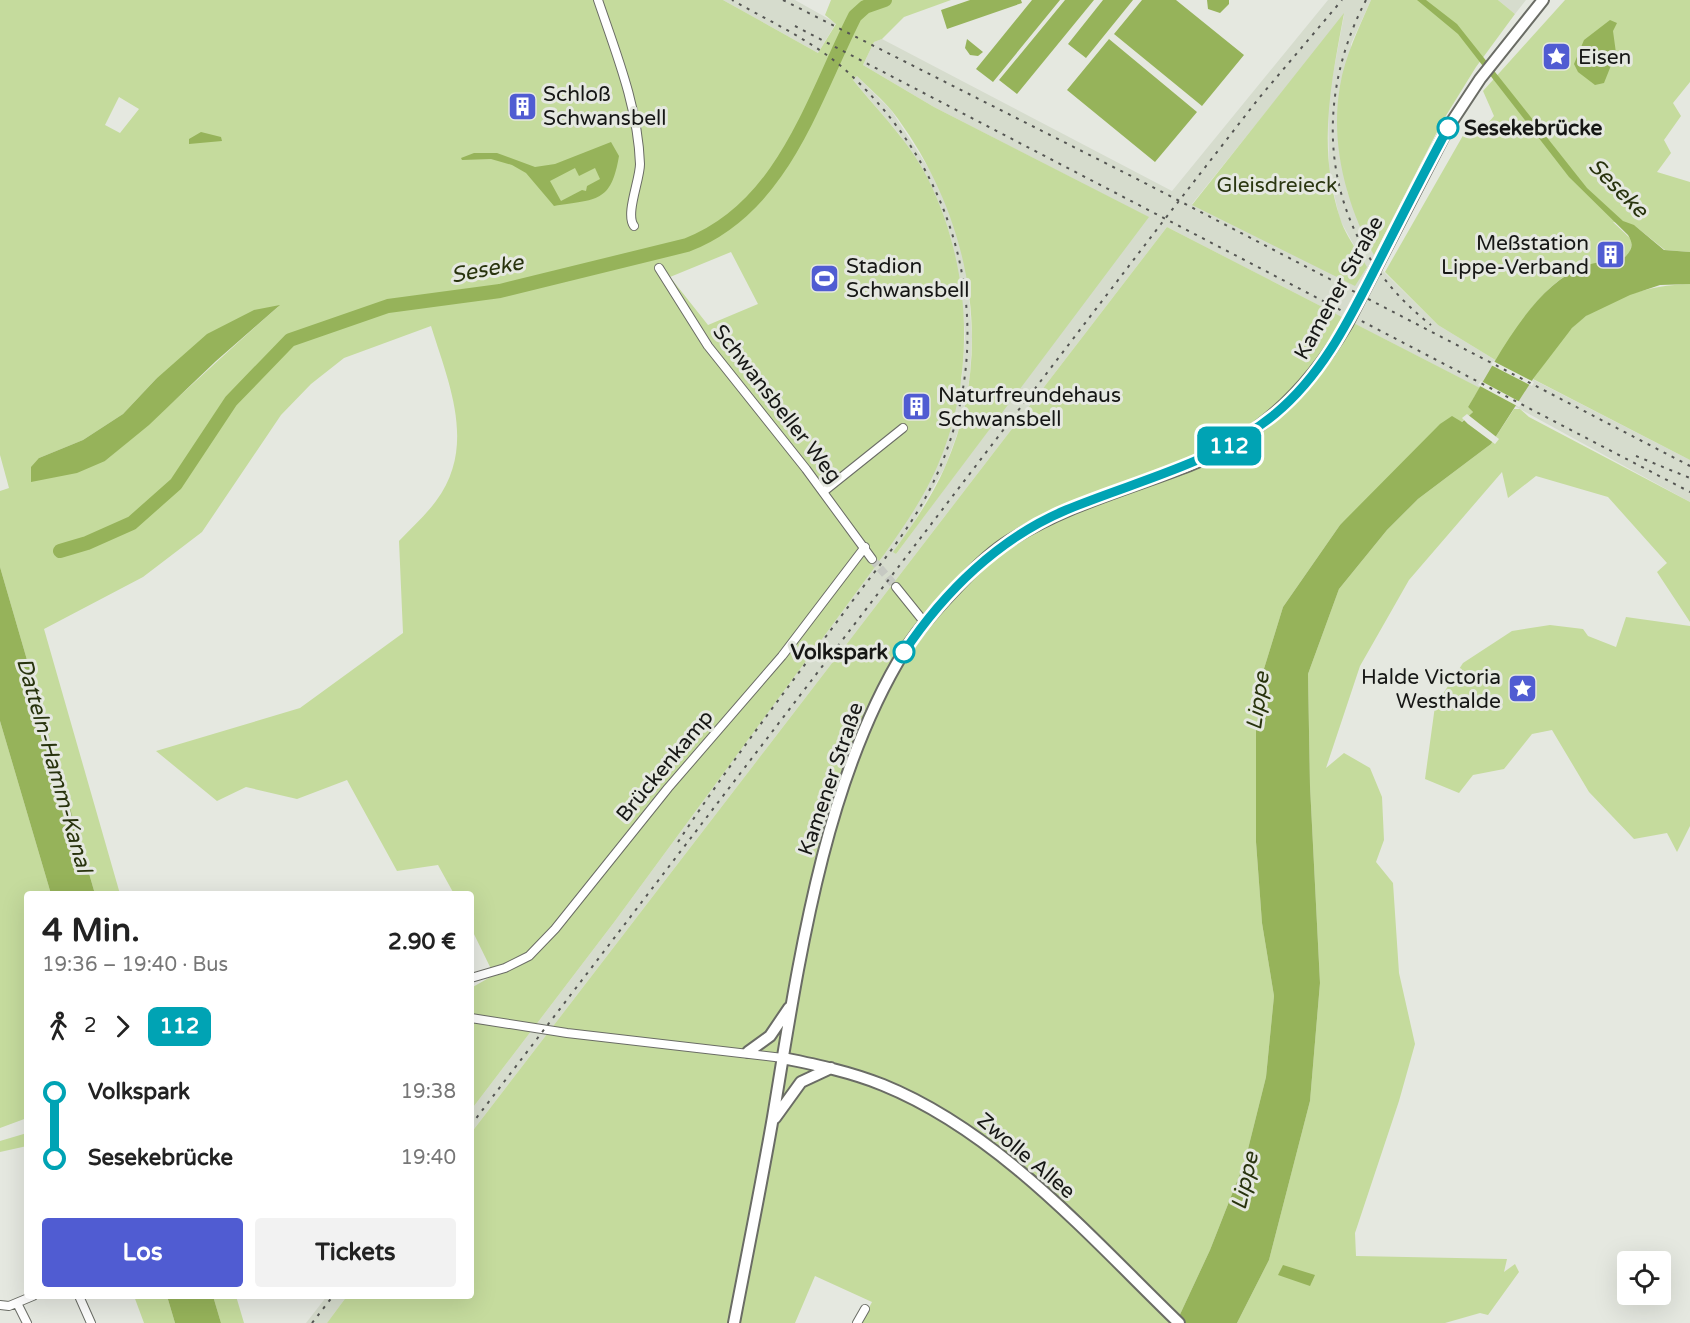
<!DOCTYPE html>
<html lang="de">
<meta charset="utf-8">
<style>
body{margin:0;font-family:"Varela Round",sans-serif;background:#f2f2f2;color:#222;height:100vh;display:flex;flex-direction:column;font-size:22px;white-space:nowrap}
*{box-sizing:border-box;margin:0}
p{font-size:20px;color:#767676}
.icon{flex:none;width:33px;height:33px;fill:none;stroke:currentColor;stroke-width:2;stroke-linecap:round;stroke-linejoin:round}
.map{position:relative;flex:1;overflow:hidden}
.sheet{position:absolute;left:24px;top:891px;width:450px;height:408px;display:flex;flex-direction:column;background:#fff;border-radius:6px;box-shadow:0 6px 24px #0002}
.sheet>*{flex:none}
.badge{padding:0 12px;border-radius:9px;font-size:21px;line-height:39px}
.buttons{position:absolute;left:1617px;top:1251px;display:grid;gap:12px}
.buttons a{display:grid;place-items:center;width:54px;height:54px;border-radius:6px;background:#fff;box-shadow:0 6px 24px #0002;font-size:30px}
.map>.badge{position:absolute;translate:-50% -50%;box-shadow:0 0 0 3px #fff}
.legs{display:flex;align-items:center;gap:9px;height:66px;padding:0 18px;font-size:20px}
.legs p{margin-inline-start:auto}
.overview{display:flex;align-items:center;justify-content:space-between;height:102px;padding:0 18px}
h1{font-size:33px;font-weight:700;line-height:45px}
.action{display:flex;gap:12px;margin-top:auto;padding:12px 18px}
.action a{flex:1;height:69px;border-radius:6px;background:#505cd2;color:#fff;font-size:24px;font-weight:700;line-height:69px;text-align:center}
.action a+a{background:#f2f2f2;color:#222}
ul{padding:0 18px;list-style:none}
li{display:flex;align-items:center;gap:21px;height:66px;font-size:22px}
li i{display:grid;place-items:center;width:9px;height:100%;margin:0 8px;background:currentColor}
li i::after{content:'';width:15px;height:15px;margin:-8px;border:4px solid;border-radius:50%;background:#fff}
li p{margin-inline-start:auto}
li:first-child i{background:linear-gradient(#0000 50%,currentColor 0)}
li:last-child i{background:linear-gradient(currentColor 50%,#0000 0)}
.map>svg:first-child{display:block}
.built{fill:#d6dccd;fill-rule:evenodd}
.green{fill:#c5db9d;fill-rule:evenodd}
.water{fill:#96b35a;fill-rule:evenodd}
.pier{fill:#e5e8e0}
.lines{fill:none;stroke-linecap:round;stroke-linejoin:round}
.river{stroke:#96b35a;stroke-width:14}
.street-tunnel{stroke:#c6c9c2;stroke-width:8;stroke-dasharray:8 4;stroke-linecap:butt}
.street-casing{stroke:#6a6c65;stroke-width:10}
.secondary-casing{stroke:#6a6c65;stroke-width:14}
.street{stroke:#fff;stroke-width:8}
.secondary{stroke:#fff;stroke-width:10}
.rail{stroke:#555653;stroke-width:2;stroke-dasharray:3 6;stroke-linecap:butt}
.line-1-casing{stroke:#fff;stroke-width:14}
.line-1{stroke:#00a3b4;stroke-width:9}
.stop-1-dot{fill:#fff;stroke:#00a3b4;stroke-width:3}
.labels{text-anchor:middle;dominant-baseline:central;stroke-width:6;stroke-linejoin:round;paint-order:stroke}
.poi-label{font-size:21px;fill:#161715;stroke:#e5e8e0;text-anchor:start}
.stop-label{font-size:21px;font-weight:bold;fill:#161715;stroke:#e5e8e0;text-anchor:start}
.park-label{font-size:21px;fill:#2b3711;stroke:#e5e8e0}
.street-label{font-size:21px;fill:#161715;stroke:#e5e8e0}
.water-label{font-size:22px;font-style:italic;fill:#28330d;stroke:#e5e8e0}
</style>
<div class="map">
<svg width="1690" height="1323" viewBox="0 0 1690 1323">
<rect width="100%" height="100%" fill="#e5e8e0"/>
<path class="built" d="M723 0H795L836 23 818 53Z
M1328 0H1371L1351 44 1347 191 1366 240 1384 272 1438 325 1497 361 1690 460V502L1520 409 1167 227 471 1133V1110L615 921 883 556 962 378 965 334 960 282 950 235 926 176 899 134 853 80 857 76 891 110 935 178 957 231 968 280 972 337 970 375 962 421 945 467 912 526 894 552 896 554 1148 217 934 107 863 65 874 42 882 39 1172 191ZM1344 15 1328 101 1329 172 1340 220 1366 267 1256 235 1192 204Z
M1498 0H1526L1515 14Z
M327 1296H347L327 1323H306Z"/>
<path class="green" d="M0 0H723L818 53 836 24 825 15 831 0H951L904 17 882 39 874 42 863 65 934 107 1149 217 896 554 893 552C912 526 932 497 945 467 998 349 969 211 892 111 882 99 868 87 857 76L853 80C879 112 908 140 927 177 972 266 977 376 937 467 923 499 903 528 883 556L615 921 471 1110V988L494 975 471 928V894H454L438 865 397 871 347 780 297 799 246 787 217 801 156 751 300 708 403 633 399 541C411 528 426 515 436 501 477 446 449 384 431 326L344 358 311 384 281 415 202 532 143 577 44 629 120 894H95L0 567V491L9 488 0 455ZM119 97 139 109 120 133 105 125ZM731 252 758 304 708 325 670 277ZM279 306C220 357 165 412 105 461L39 458 83 440 123 414 156 379Z
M1371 0H1498L1515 14 1476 67 1442 122 1374 255C1346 205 1330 143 1340 86 1345 56 1359 28 1371 0Z
M1565 0H1690V82L1673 103 1681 116 1664 140 1671 153 1657 172 1690 182V252L1665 250 1635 226 1613 222 1632 240 1630 253C1619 264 1600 261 1586 266 1544 280 1518 326 1497 361L1438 325 1385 272 1465 132 1484 128 1494 116 1483 91Z
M1344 13C1331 84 1317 147 1340 218 1345 235 1358 251 1367 267L1355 286 1192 205Z
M1167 227 1480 388 1468 407 1473 412 1340 525 1283 607 1263 672 1256 730V842L1262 923 1274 996 1266 1077 1245 1161 1210 1250 1176 1323H861L872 1302 815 1276 795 1323H327L347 1296H471V1133Z
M1690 284V460L1533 379C1546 362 1558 341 1573 327 1603 298 1650 285 1690 284Z
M1514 409H1520L1529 417 1690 502V622L1657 572 1667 563 1608 497 1536 476 1508 498 1502 472 1409 580 1360 666 1326 768 1344 753 1370 768 1382 797 1384 840 1376 862 1393 883 1399 973 1415 1044 1399 1101 1355 1233 1356 1256 1507 1259 1504 1272 1515 1264 1519 1272 1488 1315 1480 1313 1445 1323H1237L1269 1260 1310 1101 1320 983 1310 786 1308 674 1339 589 1387 530 1418 499 1491 444Z
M1626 617 1690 626V826L1677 852 1667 833 1634 839 1589 792 1552 730 1532 734 1504 769 1473 775 1459 793 1425 779 1435 706 1463 663 1512 631 1550 625 1583 629 1588 636 1616 647Z
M0 721 51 894H27V1118L0 1128Z
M27 1133V1146L0 1152V1141Z
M134 1296H167L175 1323H144Z
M213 1296H236L244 1323H221Z"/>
<path class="water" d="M970 0H1021L1022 3 947 29 941 10Z
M1032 0H1060L993 82 976 69Z
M1065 0H1094L1017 94 999 80Z
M1103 0H1133L1086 58 1068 44Z
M1142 0H1176L1244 55 1202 106 1114 34Z
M1207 0H1229V4L1220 13 1208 9Z
M1417 0H1426L1457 24 1587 188 1623 221 1634 225 1664 250 1690 252V284L1660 285 1630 295 1586 316 1572 328 1533 379 1491 444 1418 499 1387 530 1339 589 1308 674 1310 786 1320 983 1310 1101 1269 1260 1237 1323H1176L1210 1250 1245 1161 1266 1077 1274 996 1262 923 1256 842V730L1263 672 1283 607 1340 525 1440 424 1452 416 1462 422 1473 412 1468 407C1496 361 1531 287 1584 266 1597 261 1612 262 1625 257 1632 250 1634 244 1628 235L1569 177 1458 34Z
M1610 20 1617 23 1613 31 1616 53 1604 83 1595 85 1578 72 1574 64 1584 40Z
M967 39 983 52 978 56 970 55 965 48Z
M1109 39 1197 112 1155 162 1067 90Z
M201 132 221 137 222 141 189 144V139Z
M611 142 619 156C611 203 597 199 554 206L526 173 512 165 491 159 462 160 461 158 474 153H497L535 167 555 164ZM575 168 579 176 595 168 600 179 587 186 586 191 582 190 561 201 550 181Z
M280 305 216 361 149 425 105 461 77 473 31 482V467L39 458 83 440 123 414 156 379 207 334 254 310Z
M0 567 95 894H51L0 721Z
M1283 1265 1315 1275 1310 1286 1278 1275Z
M167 1296H213L221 1323H175Z"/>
<path class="pier" d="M1493 361 1534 382 1532 386 1491 365Z
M1481 381 1522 403 1519 407 1478 385Z
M1467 414 1499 439 1495 444 1468 424 1462 418Z"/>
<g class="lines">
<path class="river" d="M60 551 87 543 132 523 176 484 231 401 290 340 388 306 500 291 687 245C783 208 812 101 855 16L865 7 885 0"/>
<path class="street-tunnel" d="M872 559 896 587"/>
<defs>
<path id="street" d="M598 0C616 53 638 107 640 164 640 180 625 214 634 226
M659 268 708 346 806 469 872 559
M823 492 903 428
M896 587 925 623
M471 978 505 968 529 956 555 929 668 788 782 656 865 547
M471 1018 567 1033 783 1058
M79 1296 91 1323
M17 1303 27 1323
M0 1305 9 1306 33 1296
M857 1323 865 1309"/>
<path id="secondary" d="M748 1052 770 1036 789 1008
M783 1058C817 1065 851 1072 883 1085 999 1132 1091 1238 1179 1323
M775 1118 801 1082 831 1068
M734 1323C747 1255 761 1186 773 1117 798 967 823 782 905 650 921 625 941 604 962 582 976 567 991 552 1009 541 1066 505 1128 489 1190 465 1259 438 1310 387 1347 324L1449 126 1480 79 1543 0"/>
</defs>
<use href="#street" class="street-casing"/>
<use href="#secondary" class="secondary-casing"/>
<use href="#street" class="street"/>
<use href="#secondary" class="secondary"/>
<path class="rail" d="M783 0 1141 181 1690 466
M1366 0C1306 115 1327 244 1431 325
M795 26 1690 492
M1636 456 1690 478
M678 842C732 760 792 682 851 603 877 568 907 533 928 493 1002 350 969 188 854 78 820 44 774 24 732 0
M471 1125 1161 224 1259 98 1342 0
M312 1323 333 1296"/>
</g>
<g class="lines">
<defs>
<path id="line-1" d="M904 652C944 592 999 538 1066 510 1138 480 1214 464 1275 414 1322 375 1348 322 1375 269 1399 222 1423 174 1448 128"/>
</defs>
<use href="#line-1" class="line-1-casing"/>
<use href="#line-1" class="line-1"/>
</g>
<defs>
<symbol id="sight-square" viewBox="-11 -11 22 22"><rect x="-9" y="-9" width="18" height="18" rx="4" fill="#505cd2" stroke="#e5e8e0"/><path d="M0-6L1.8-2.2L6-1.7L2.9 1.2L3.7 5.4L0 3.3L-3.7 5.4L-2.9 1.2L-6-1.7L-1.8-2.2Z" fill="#fff"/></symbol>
<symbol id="building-square" viewBox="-11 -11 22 22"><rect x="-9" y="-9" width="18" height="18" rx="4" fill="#505cd2" stroke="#e5e8e0"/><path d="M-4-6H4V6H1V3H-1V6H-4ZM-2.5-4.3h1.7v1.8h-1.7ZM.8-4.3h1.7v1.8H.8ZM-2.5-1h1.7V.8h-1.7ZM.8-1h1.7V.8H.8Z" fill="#fff"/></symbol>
<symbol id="stadium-square" viewBox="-11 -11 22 22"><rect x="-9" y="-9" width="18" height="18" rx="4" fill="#505cd2" stroke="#e5e8e0"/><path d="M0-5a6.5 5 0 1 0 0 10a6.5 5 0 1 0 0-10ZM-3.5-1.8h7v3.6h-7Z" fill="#fff"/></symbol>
</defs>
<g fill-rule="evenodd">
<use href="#sight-square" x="1540" y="40" width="33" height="33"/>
<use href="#building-square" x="506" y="90" width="33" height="33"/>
<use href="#building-square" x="1594" y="238" width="33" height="33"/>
<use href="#stadium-square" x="808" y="262" width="33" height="33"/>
<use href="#building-square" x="900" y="390" width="33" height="33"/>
<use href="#sight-square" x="1506" y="672" width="33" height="33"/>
</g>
<g class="stop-1-dot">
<circle cx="1448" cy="128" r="10"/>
<circle cx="904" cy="652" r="10"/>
</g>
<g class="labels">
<g class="poi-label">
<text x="1578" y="57">Eisen</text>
<text x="543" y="94">Schloß<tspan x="543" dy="24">Schwansbell</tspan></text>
<text x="1589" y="243" text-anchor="end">Meßstation<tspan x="1589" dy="24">Lippe-Verband</tspan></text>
<text x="846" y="266">Stadion<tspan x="846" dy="24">Schwansbell</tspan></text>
<text x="938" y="395">Naturfreundehaus<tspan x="938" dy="24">Schwansbell</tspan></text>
<text x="1501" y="677" text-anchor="end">Halde Victoria<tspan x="1501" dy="24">Westhalde</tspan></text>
</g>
<g class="stop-label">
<text x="1464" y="128">Sesekebrücke</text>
<text x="888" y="652" text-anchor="end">Volkspark</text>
</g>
<g class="park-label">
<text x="1277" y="185">Gleisdreieck</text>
</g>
<g class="street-label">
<text transform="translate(1339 288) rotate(-61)">Kamener Straße</text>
<text transform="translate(777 404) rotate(52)">Schwansbeller Weg</text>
<text transform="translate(665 766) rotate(-50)">Brückenkamp</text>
<text transform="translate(831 779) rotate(-71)">Kamener Straße</text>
<text transform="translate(1026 1156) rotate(40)">Zwolle Allee</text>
</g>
<g class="water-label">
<text transform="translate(1618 188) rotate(45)">Seseke</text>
<text transform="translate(487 269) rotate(-11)">Seseke</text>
<text transform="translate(1258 701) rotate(-82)">Lippe</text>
<text transform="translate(54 765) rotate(74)">Datteln-Hamm-Kanal</text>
<text transform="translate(1245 1181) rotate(-77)">Lippe</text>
</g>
</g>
</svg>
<div class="buttons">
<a><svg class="icon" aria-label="locate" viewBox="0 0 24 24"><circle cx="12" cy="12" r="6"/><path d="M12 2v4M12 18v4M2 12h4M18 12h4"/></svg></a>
</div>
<b class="badge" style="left:1229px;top:446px;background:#00a3b4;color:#fff">112</b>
<section class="sheet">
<div class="overview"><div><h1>4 Min.</h1><p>19:36 – 19:40 · Bus</p></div><b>2.90 €</b></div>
<div class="legs"><svg class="icon" aria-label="walk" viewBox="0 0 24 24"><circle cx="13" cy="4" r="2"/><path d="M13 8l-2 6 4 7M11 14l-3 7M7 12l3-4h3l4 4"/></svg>2<svg class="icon" aria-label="forward" viewBox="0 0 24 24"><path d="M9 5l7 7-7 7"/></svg><b class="badge" style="background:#00a3b4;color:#fff">112</b></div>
<ul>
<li><i style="color:#00a3b4"></i><b>Volkspark</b><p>19:38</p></li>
<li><i style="color:#00a3b4"></i><b>Sesekebrücke</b><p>19:40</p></li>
</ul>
<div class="action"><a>Los</a><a>Tickets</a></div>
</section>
</div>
